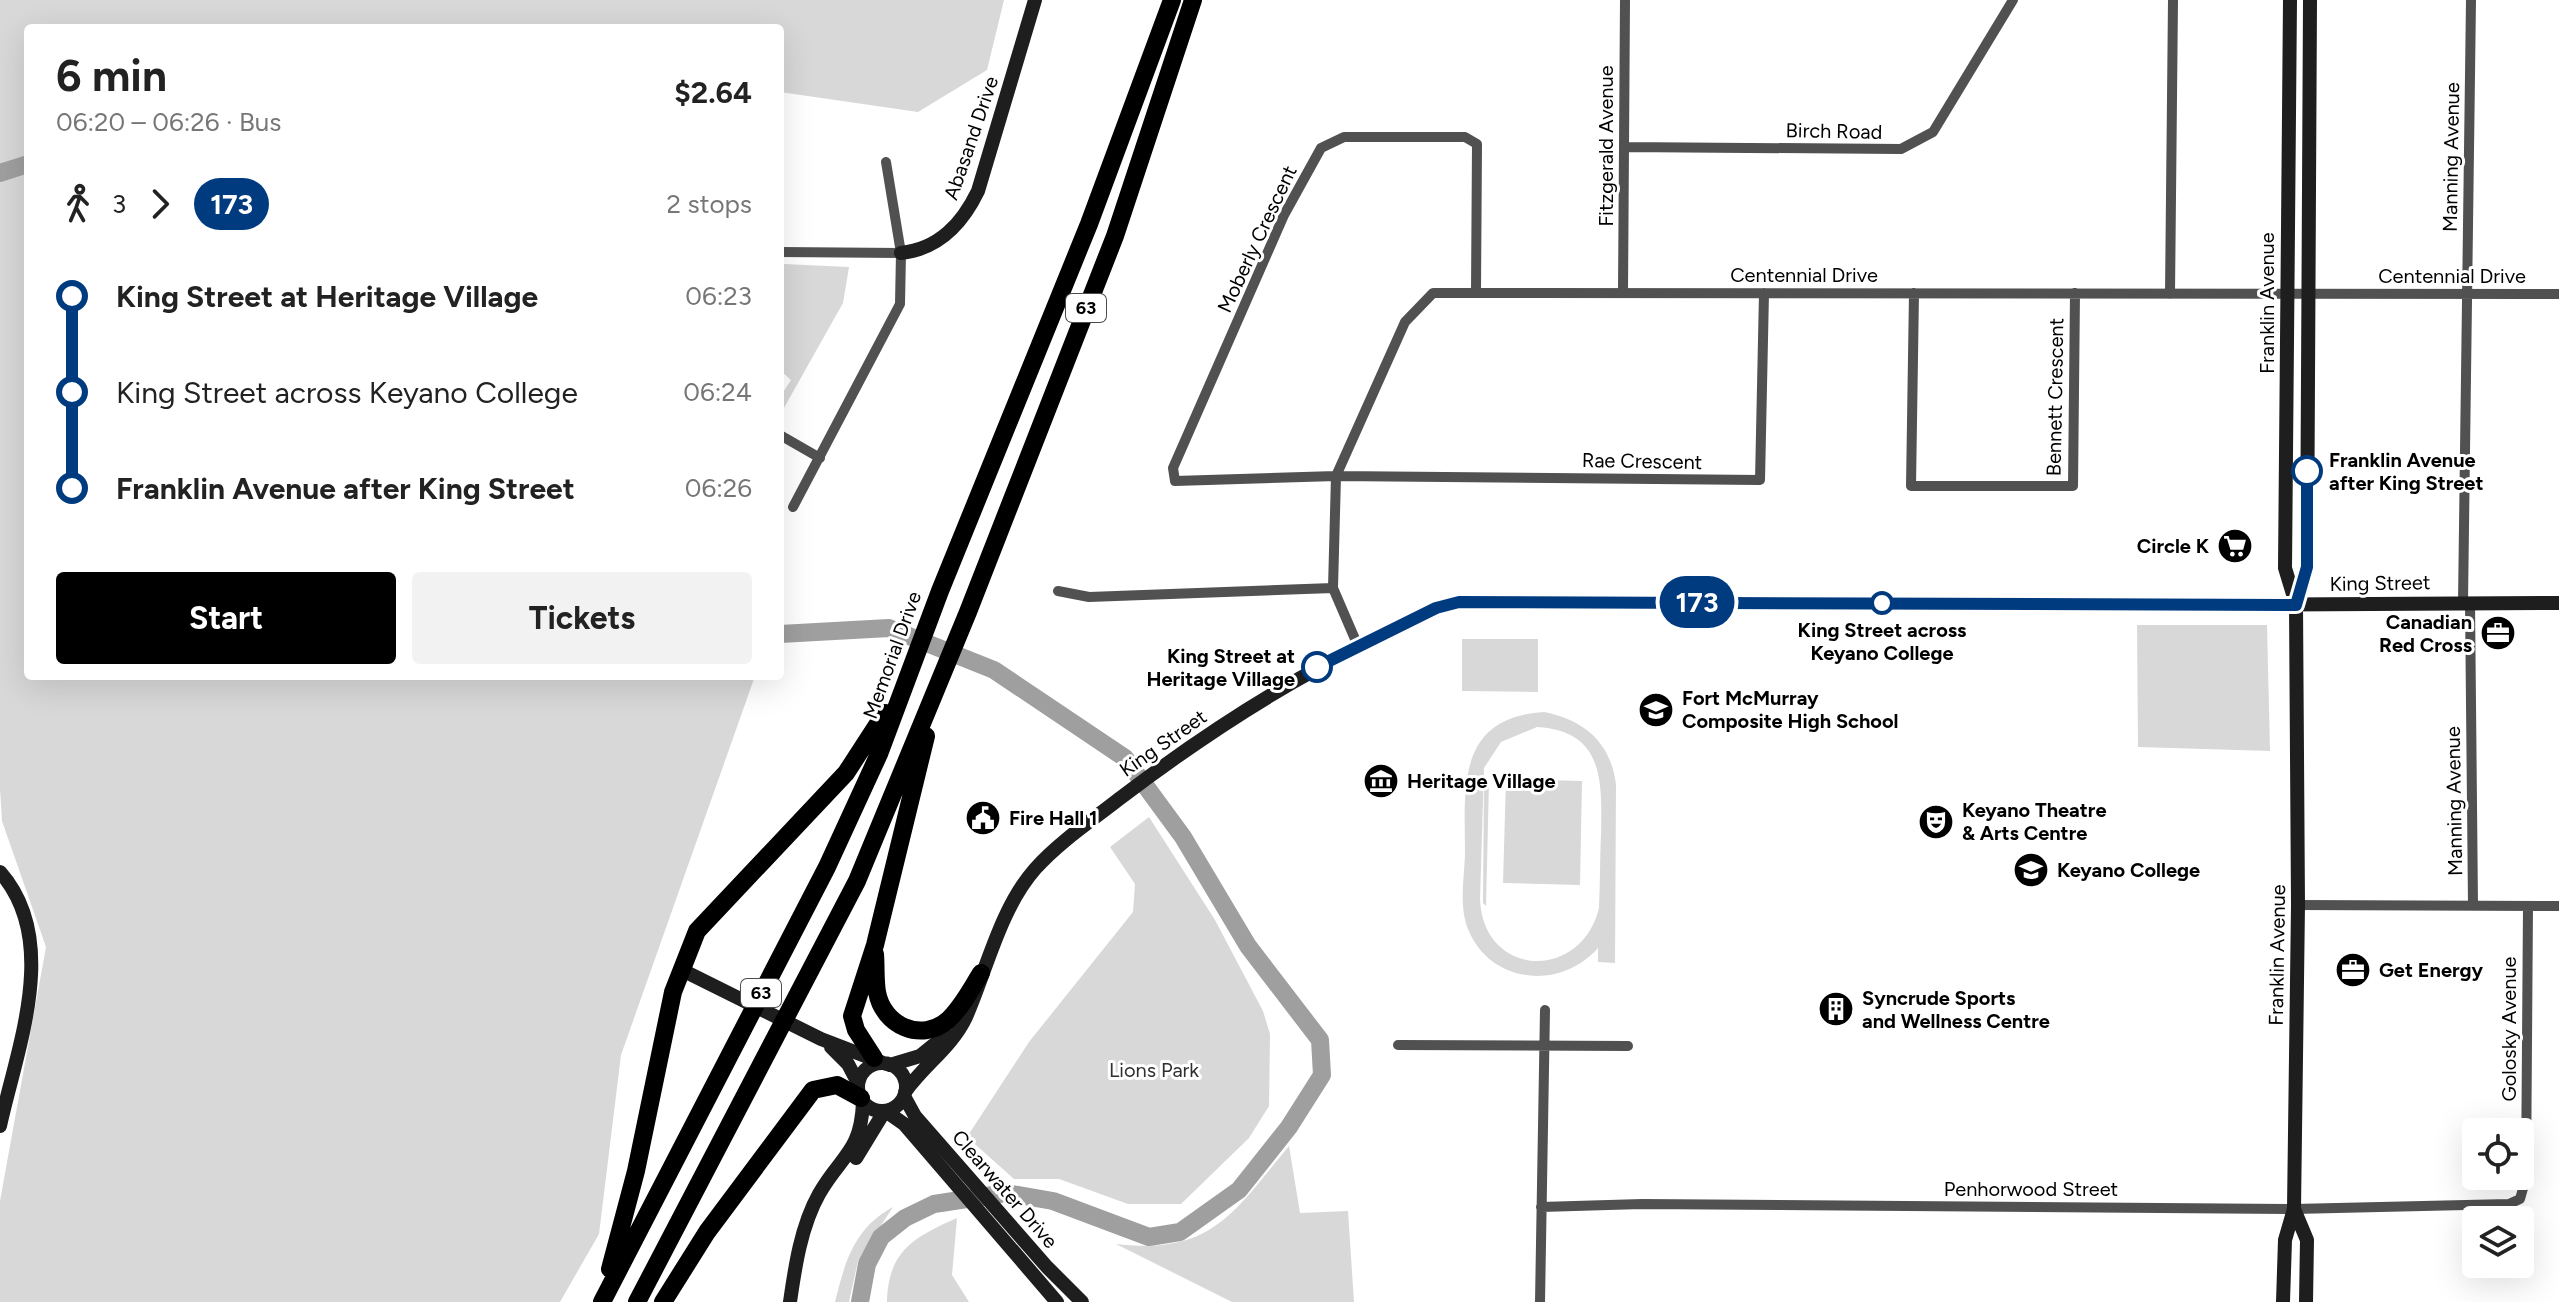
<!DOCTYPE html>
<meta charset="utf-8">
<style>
body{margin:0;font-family:Figtree,sans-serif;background:#f2f2f2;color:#222;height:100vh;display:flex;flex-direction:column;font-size:30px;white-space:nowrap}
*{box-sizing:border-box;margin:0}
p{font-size:26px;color:#767676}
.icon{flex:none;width:44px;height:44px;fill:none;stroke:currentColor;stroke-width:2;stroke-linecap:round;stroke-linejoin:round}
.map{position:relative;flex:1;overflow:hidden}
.drawer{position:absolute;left:24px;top:24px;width:760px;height:656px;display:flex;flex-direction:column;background:#fff;border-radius:8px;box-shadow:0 8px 32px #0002}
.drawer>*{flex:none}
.badge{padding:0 16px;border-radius:26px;font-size:28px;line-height:52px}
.buttons{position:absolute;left:2462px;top:1118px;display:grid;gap:16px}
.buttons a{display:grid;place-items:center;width:72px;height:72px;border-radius:8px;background:#fff;box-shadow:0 8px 32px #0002;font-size:40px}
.map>.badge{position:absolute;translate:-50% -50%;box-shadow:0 0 0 4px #fff}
.legs{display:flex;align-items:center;gap:12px;height:88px;padding:0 32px;font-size:26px}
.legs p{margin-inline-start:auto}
.headline{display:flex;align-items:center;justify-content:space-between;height:136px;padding:0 32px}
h1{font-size:44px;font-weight:700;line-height:60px}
.action{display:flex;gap:16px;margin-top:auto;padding:16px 32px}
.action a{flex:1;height:92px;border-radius:8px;background:#000;color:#fff;font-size:32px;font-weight:700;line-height:92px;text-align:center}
.action a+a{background:#f2f2f2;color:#222}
ul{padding:0 32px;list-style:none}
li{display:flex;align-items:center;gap:28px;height:96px;font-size:30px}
li i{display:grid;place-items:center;width:12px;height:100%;margin:0 10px;background:currentColor}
li i::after{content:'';width:20px;height:20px;margin:-10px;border:6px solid;border-radius:50%;background:#fff}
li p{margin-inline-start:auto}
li:first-child i{background:linear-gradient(#0000 50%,currentColor 0)}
li:last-child i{background:linear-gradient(currentColor 50%,#0000 0)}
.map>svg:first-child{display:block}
.green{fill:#d8d8d8;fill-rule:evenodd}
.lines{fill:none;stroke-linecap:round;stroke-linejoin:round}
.river{stroke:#9f9f9f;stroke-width:18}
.street{stroke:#515151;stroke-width:10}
.secondary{stroke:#1e1e1e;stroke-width:14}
.highway{stroke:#000;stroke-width:18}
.line-1-casing{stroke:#fff;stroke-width:18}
.line-1{stroke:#003b80;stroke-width:12}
.stop-1-dot{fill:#fff;stroke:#003b80;stroke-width:4}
.labels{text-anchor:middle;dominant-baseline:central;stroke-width:6;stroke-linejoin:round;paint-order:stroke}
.shield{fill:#fff;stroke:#4c4c4c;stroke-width:2}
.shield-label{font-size:18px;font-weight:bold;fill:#000}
.street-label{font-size:20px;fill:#000;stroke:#fff}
.stop-label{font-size:20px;font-weight:bold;fill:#000;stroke:#fff;text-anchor:start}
.poi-label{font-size:20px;font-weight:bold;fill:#000;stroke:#fff;text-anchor:start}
.park-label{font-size:20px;fill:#2f2f2f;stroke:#fff}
</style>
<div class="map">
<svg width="2559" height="1302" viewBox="0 0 2559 1302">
<rect width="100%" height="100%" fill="#fff"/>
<path class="green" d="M0 0H1004L987 70 918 112 780 92V28H28V676H755L621 1055 599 1234 560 1302H0V1201L46 947 2 821 0 789Z
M784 264 849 267 843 303 780 415V397L791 380 780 370V265Z
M2137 625H2267L2270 751 2138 747Z
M1462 639H1538V692L1462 691Z
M1544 712C1584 720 1611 742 1616 785L1615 963 1598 962V948C1560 991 1490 984 1468 929 1459 907 1464 878 1465 855 1465 789 1455 718 1544 712ZM1537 727C1604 731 1602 781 1601 833 1600 858 1600 883 1599 908 1581 982 1483 978 1480 899L1484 768 1501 742Z
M1506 779 1582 781 1580 885 1503 883Z
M1484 781 1489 782 1486 906 1483 903Z
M1149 817 1215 920 1263 1011 1270 1034 1269 1106 1249 1138 1181 1204H1128L1059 1179H1014L967 1137 1029 1042 1133 912 1135 884 1110 847Z
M1289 1146 1300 1213 1348 1211 1354 1302H1232L1116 1244C1212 1255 1233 1213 1289 1146Z
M893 1207 858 1261 849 1302H835C845 1262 854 1228 893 1207Z
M957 1218 952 1275 969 1302H887C888 1251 914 1237 957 1218Z"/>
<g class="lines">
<path class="river" d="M0 173 28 164
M780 634 889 628 994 670 1125 758 1183 837 1248 946 1320 1040 1322 1075 1289 1127 1239 1190 1180 1232 1149 1237 1053 1201 1006 1193 934 1204 905 1218 881 1237 867 1264 860 1302"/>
<path class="street" d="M1624 147 1901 149 1933 132 2013 0
M780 252 901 253
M1476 291 1477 144 1465 137H1344L1321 148 1284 215 1173 468 1175 481 1336 476 1760 480 1764 293
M1623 292 1625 0
M1914 293 1911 486H2073L2075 293
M2170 294 2173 0
M780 435 820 458
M793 507 900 304 901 253 886 162
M1058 591 1089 597 1333 588
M2463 602 2471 0
M2470 602 2473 905
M1358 646 1333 588 1336 476 1405 322 1433 293 2559 294
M2298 905 2559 906
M1398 1045 1628 1046
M1541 1207 1642 1204 2294 1209 2509 1204 2520 1199 2526 1178 2528 906
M1540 1302 1545 1010"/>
<path class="secondary" d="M2290 0 2285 568 2296 604
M901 253C939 249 962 224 978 191L1035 0
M0 872C61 941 17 1048 0 1126
M684 971 821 1039 886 1064
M831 1047 848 1064 858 1083
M858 1087a24 24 0 1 1 48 0a24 24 0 1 1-48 0Z
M890 1065 920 1056 946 1035
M905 1092C924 1065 952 1047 966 1017 987 969 1000 909 1035 869 1059 842 1091 821 1119 799 1198 739 1280 684 1370 642 1405 625 1436 603 1476 601L2195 605 2559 603
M904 1096 915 1116 1047 1267 1082 1302
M887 1112 904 1124 1057 1302
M856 1158 884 1112
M2294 1209 2307 1240 2306 1302
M790 1302C795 1267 801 1226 819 1194 841 1155 861 1153 863 1102
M2283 1302 2285 1240 2294 1209 2298 905 2296 605 2307 567 2310 0"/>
<path class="highway" d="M875 954C876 966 875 980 877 992 883 1026 922 1043 948 1020 962 1007 971 989 981 973
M874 1058 856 1030 852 1016 875 945 926 736
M610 1269 636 1171 673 992 697 931 846 773 885 713
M602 1302 827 867 879 754 940 591 1089 224 1172 0
M637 1302 857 881 968 612 1115 236 1193 0
M663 1302 707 1232 813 1090 837 1085 861 1098"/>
</g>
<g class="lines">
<defs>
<path id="line-1" d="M1317 667 1436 608 1459 602 2296 605 2307 567V471"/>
</defs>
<use href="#line-1" class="line-1-casing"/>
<use href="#line-1" class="line-1"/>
</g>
<defs>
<symbol id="supermarket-disc" viewBox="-11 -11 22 22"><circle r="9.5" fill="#000" stroke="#fff"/><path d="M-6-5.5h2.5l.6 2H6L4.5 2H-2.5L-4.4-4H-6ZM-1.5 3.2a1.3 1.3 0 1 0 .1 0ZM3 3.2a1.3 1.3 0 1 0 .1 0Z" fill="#fff"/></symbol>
<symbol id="office-disc" viewBox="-11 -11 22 22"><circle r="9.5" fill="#000" stroke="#fff"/><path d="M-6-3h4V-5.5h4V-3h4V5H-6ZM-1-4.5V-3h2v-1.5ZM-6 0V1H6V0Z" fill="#fff"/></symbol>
<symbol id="school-disc" viewBox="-11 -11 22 22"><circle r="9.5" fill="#000" stroke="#fff"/><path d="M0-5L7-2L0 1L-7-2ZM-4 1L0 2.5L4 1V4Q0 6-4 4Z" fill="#fff"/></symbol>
<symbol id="museum-disc" viewBox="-11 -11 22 22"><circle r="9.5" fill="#000" stroke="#fff"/><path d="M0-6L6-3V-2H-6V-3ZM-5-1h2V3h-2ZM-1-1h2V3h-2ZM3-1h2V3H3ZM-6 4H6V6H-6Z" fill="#fff"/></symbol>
<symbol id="civic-disc" viewBox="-11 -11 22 22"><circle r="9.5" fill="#000" stroke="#fff"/><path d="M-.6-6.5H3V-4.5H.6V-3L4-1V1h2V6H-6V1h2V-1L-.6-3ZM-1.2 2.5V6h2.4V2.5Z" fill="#fff"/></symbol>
<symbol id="theatre-disc" viewBox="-11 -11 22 22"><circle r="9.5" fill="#000" stroke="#fff"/><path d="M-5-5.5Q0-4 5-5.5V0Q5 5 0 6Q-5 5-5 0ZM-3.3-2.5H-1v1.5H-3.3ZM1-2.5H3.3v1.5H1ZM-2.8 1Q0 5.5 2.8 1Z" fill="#fff"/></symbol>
<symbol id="university-disc" viewBox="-11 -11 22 22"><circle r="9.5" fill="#000" stroke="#fff"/><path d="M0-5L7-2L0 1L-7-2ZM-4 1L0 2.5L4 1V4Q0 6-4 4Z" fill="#fff"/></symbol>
<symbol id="building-disc" viewBox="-11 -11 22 22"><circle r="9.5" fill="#000" stroke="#fff"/><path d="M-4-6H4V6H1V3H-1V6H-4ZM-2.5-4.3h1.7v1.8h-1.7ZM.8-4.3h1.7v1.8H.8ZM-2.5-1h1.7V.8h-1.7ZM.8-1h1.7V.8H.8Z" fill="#fff"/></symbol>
</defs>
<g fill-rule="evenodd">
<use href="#supermarket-disc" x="2215" y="526" width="40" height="40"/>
<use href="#office-disc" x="2478" y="613" width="40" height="40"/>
<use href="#school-disc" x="1636" y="690" width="40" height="40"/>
<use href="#museum-disc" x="1361" y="761" width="40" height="40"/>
<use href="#civic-disc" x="963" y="798" width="40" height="40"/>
<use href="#theatre-disc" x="1916" y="802" width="40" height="40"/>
<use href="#university-disc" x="2011" y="850" width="40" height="40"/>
<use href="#office-disc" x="2333" y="950" width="40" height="40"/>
<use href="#building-disc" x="1816" y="989" width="40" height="40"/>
</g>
<g class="stop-1-dot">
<circle cx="2307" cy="471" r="14"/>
<circle cx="1882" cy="603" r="10"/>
<circle cx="1317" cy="667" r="14"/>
</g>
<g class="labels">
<g class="shield">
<rect x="1066" y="294" width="40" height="28" rx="6"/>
<rect x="741" y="979" width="40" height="28" rx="6"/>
</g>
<g class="shield-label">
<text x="1086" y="308">63</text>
<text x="761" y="993">63</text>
</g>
<g class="street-label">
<text transform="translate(1834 131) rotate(1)">Birch Road</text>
<text transform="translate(971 138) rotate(-71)">Abasand Drive</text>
<text transform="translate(1606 146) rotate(-90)">Fitzgerald Avenue</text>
<text transform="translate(2451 157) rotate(-89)">Manning Avenue</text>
<text transform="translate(1257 239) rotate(-65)">Moberly Crescent</text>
<text x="1804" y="275">Centennial Drive</text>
<text x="2452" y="276">Centennial Drive</text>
<text transform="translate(2267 303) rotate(-90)">Franklin Avenue</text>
<text transform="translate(2055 397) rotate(-89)">Bennett Crescent</text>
<text transform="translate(1642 461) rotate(1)">Rae Crescent</text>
<text transform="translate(2380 583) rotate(-1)">King Street</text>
<text transform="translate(892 655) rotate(-70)">Memorial Drive</text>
<text transform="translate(1163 743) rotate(-35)">King Street</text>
<text transform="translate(2454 801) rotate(-91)">Manning Avenue</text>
<text transform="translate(2277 955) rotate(-89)">Franklin Avenue</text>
<text transform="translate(2509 1029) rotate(-90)">Golosky Avenue</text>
<text transform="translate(1005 1189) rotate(49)">Clearwater Drive</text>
<text x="2031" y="1189">Penhorwood Street</text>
</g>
<g class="stop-label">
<text x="2329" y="460">Franklin Avenue<tspan x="2329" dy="23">after King Street</tspan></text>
<text x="1882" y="630" text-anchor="middle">King Street across<tspan x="1882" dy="23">Keyano College</tspan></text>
<text x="1295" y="656" text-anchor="end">King Street at<tspan x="1295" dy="23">Heritage Village</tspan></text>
</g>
<g class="poi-label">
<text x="2209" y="546" text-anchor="end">Circle K</text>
<text x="2472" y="622" text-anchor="end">Canadian<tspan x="2472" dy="23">Red Cross</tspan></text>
<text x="1682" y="698">Fort McMurray<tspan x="1682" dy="23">Composite High School</tspan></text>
<text x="1407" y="781">Heritage Village</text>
<text x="1962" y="810">Keyano Theatre<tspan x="1962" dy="23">&amp; Arts Centre</tspan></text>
<text x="1009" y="818">Fire Hall 1</text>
<text x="2057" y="870">Keyano College</text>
<text x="2379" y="970">Get Energy</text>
<text x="1862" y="998">Syncrude Sports<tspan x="1862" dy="23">and Wellness Centre</tspan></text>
</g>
<g class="park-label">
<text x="1154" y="1070">Lions Park</text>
</g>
</g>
</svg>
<div class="buttons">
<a><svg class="icon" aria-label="locate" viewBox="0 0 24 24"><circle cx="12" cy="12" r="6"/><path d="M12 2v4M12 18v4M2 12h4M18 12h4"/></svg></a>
<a><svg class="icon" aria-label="layers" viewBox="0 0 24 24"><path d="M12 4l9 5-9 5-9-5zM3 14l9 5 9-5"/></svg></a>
</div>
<b class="badge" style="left:1697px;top:602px;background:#003b80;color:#fff">173</b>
<section class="drawer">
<div class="headline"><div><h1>6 min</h1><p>06:20 – 06:26 · Bus</p></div><b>$2.64</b></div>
<div class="legs"><svg class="icon" aria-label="walk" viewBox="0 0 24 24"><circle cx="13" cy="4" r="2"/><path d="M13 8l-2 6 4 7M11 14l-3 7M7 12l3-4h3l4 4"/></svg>3<svg class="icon" aria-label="forward" viewBox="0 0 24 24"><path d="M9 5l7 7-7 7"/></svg><b class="badge" style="background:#003b80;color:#fff">173</b><p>2 stops</p></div>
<ul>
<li><i style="color:#003b80"></i><b>King Street at Heritage Village</b><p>06:23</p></li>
<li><i style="color:#003b80"></i><span>King Street across Keyano College</span><p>06:24</p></li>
<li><i style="color:#003b80"></i><b>Franklin Avenue after King Street</b><p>06:26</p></li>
</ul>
<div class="action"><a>Start</a><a>Tickets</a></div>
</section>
</div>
